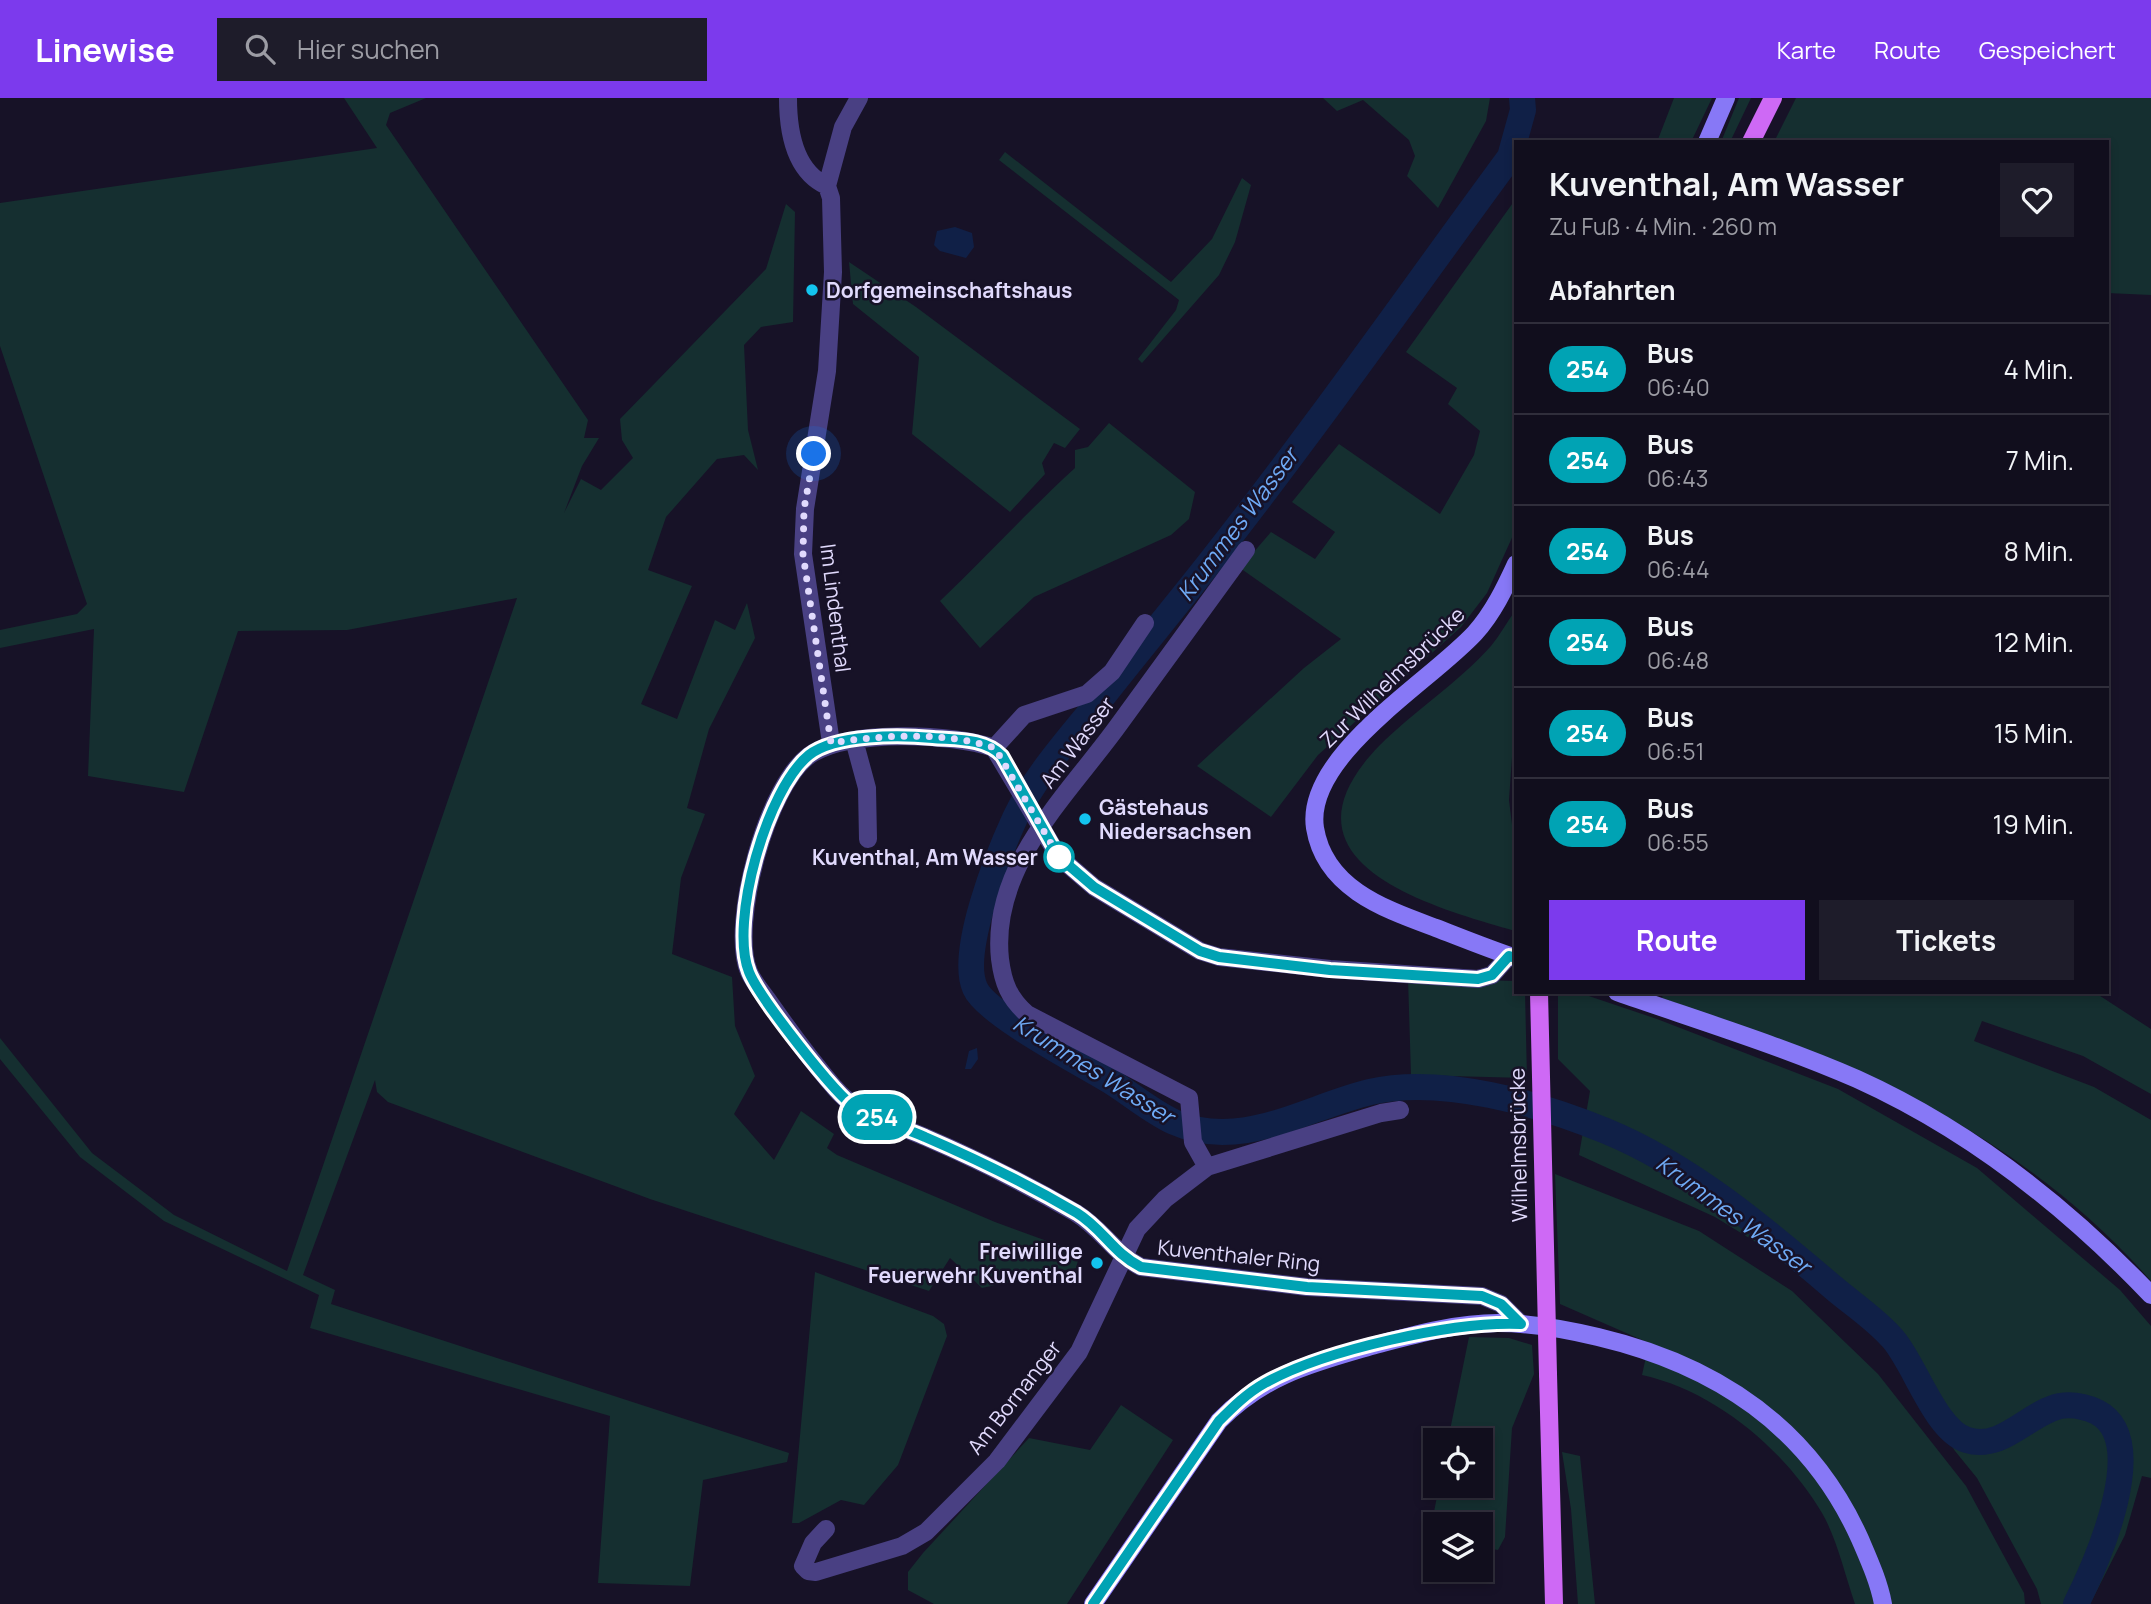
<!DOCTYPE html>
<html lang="de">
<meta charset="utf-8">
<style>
body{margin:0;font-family:Manrope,sans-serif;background:#1e1c2a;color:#f1f3f6;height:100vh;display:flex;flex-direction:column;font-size:26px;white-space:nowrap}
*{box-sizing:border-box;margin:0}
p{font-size:23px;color:#9c9ca4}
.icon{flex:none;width:38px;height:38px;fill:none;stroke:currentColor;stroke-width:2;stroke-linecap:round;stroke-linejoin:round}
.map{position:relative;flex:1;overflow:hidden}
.side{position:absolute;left:1514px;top:42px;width:595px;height:854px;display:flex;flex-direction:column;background:#110e1d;border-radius:0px;box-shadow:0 4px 10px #0003,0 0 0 2px #302e3b}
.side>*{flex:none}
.badge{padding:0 14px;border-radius:23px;font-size:24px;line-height:46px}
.controls{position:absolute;left:1423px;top:1330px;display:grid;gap:14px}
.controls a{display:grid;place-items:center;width:70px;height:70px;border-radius:0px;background:#110e1d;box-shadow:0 4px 10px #0003,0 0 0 2px #302e3b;font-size:35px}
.you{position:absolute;width:35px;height:35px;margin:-18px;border:5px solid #fff;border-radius:50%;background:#1a73e8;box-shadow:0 0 0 10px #1a73e833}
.map>.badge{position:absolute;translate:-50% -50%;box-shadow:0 0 0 4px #fff}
h2{padding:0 35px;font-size:26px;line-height:63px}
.round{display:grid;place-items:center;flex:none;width:74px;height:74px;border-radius:0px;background:#1e1c2a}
.summary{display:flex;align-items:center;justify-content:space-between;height:119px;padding:0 35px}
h1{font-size:33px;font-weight:700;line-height:52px}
.primary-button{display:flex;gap:14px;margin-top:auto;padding:14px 35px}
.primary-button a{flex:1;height:80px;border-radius:0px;background:#7c3aed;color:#fff;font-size:28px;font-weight:700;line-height:80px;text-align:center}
.primary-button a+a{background:#1e1c2a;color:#f1f3f6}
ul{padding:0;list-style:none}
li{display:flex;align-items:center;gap:21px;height:91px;padding:0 35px;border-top:2px solid #302e3b}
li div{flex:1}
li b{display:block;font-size:26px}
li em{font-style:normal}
li .badge{min-width:77px;font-weight:700;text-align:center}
header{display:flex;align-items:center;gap:42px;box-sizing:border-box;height:98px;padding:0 35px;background:#7c3aed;color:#fff}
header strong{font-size:33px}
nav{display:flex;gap:38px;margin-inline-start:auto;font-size:24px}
.search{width:490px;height:63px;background:#1e1c2a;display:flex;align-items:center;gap:18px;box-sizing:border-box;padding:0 24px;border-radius:0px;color:#9c9ca4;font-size:26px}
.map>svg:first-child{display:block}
.green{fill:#152f30}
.water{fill:#102047}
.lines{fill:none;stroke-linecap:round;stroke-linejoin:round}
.river{stroke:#102047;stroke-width:26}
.street{stroke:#494083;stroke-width:18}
.secondary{stroke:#8778f6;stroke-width:18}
.primary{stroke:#ce69f5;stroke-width:18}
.primary-bridge{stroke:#ce69f5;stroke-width:18}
.line-casing{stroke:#fff;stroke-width:16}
.line{stroke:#00a3b4;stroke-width:10}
.walk{stroke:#e1dafd;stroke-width:7;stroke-dasharray:0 12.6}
.poi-dot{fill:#13c4ef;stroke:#171227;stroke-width:2.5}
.stop-dot{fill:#fff;stroke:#00a3b4;stroke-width:3.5}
.labels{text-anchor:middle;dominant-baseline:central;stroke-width:5;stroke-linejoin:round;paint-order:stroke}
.poi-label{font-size:21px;font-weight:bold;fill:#e1dafd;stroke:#171227;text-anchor:start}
.street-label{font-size:21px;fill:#e1dafd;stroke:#171227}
.stop-label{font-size:21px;font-weight:bold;fill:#e1dafd;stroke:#171227;text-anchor:end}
.water-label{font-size:23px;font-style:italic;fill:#6faaf5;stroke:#171227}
</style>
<header>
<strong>Linewise</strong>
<div class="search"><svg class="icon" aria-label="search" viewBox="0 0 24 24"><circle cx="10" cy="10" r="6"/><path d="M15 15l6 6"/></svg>Hier suchen</div>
<nav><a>Karte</a><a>Route</a><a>Gespeichert</a></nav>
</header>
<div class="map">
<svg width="2151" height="1506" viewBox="0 0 2151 1506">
<rect width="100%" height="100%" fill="#171227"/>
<path class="green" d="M344 0H426L390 15 386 27 588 322 584 340H599L582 368 564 415 581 381 601 392 633 360 622 342 620 321 766 171 786 106 795 114 793 224 761 229 744 247 748 332 758 372 744 357 717 361 666 419 648 472 692 488 641 606 677 621 715 522 735 532 747 505 755 540 709 631 687 710 705 716 681 780 672 856 732 879 735 928 755 978 734 1016 774 1062 801 1013 834 1036 827 1050 837 1057 995 1124 1080 1155 1076 1170 982 1190 950 1160 929 1193 650 1101 388 1004 377 994 375 982 303 1177 335 1192 331 1206 789 1355 787 1364 703 1382 690 1488 598 1485 610 1318 310 1230 319 1197 164 1123 80 1059 0 961V940L92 1055 174 1117 287 1173 517 500 347 532 238 533 184 694 88 678 94 531 0 550V532L77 516 87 506 0 248V105L377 50Z
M1323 0H1490L1486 23 1438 110 1407 78 1415 58 1409 42 1363 2 1337 13Z
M1674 0H1712L1691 44H1657Z
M1739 0H1751L1730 44H1721Z
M1796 0H2151V197L2107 195V44H1774Z
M1005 54 1171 184 1212 141 1242 80 1251 87 1235 144 1219 177 1142 265 1138 261 1176 212 1179 202 999 62Z
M1515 102V433L1487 495 1461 529 1318 657 1271 719 1197 668 1304 570 1341 541 1240 470 1271 434 1315 461 1335 434 1292 404 1339 346 1440 416 1474 357 1480 333 1448 306 1457 290 1406 254Z
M849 164 916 209 1080 331 1065 350 1054 345 1042 365 1045 376 1010 414 912 336 919 259 853 206Z
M1109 325 1195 394 1189 421 1171 437 1034 499 980 550 940 503C986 459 1028 413 1075 370V352L1088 349Z
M1515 513 1516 603 1509 702 1516 759 1515 833C1427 808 1268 763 1379 648 1414 613 1458 585 1491 548 1500 537 1507 524 1515 513Z
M1408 880 1515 883 1516 894H1525L1527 980 1411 977Z
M1558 894H1577L1657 921 1838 991 1977 1070 2120 1192 2151 1228V1380L2142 1378 2125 1437 2090 1506H2041L2037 1491 1977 1380 1955 1353 1885 1247 1767 1151 1715 1119 1579 1057 1590 993 1558 961Z
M1663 894H2094L2151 931V996L2083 958 1982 923 1974 943 2094 989 2151 1022V1183C2066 1086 1956 1015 1838 965 1781 941 1720 922 1662 900Z
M1555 1076 1699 1133 1792 1193 1878 1276 1966 1388 2024 1495 2025 1506H1855C1845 1477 1837 1441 1822 1415 1784 1351 1715 1293 1642 1277L1649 1245 1560 1206Z
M815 1174 933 1218 944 1226 947 1238 898 1367 864 1407 841 1402 799 1425H792Z
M1469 1239 1509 1240 1532 1247 1534 1276 1512 1330 1505 1439 1498 1452 1481 1449 1480 1426H1435V1441L1429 1440 1439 1388H1480V1342H1448Z
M1121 1307 1173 1342 1067 1506H934L908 1492V1474L923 1455 1029 1340 1090 1352Z
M1562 1354 1580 1358 1595 1506H1578L1571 1411Z"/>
<path class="water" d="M955 129 972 135 974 149 966 160 940 153 934 147 937 133Z
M977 950 978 961 971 971H965L969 953Z"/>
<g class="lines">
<path class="river" d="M1522 0 1523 12 1510 59C1412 192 1317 328 1215 458 1176 508 1135 557 1096 607 1067 643 1035 678 1015 720 998 757 959 854 975 890 986 916 1081 965 1110 983 1131 996 1152 1014 1174 1024 1241 1054 1307 1009 1370 994 1442 977 1540 1006 1606 1033 1691 1068 1766 1132 1835 1191 1854 1207 1877 1222 1893 1241 1915 1266 1935 1332 1967 1342 2003 1353 2028 1315 2060 1308 2072 1306 2086 1309 2097 1314 2151 1342 2098 1462 2076 1506"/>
<path class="street" d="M788 0C788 32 794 73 827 88
M827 88 831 100 833 174 827 273 805 411 803 456 831 645
M827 88 843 29 859 0
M854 642 867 690 868 741
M994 650 1024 617 1087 596 1112 574 1145 525
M1509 858 1492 877 1478 881 1330 871 1219 859 1200 853 1094 789 1059 759 994 650C951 635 853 632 813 655 768 681 729 827 749 874 753 883 761 893 767 901 788 931 810 961 834 989 851 1010 872 1017 896 1027 956 1051 1021 1083 1076 1115 1102 1131 1114 1155 1141 1169L1307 1189 1482 1198 1501 1206 1521 1226
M1207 1069 1193 1044 1189 1000 1027 916C1009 900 1003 885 1000 861 990 767 1070 695 1120 625 1162 567 1204 509 1246 452
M826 1431 813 1445 803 1468 808 1473 816 1474 902 1448 926 1434 997 1363 1079 1254 1137 1131 1165 1101 1207 1069 1381 1015 1400 1012"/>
<path class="secondary" d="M1707 44 1726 0
M1516 466C1505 490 1493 515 1475 535 1430 584 1304 658 1315 730 1325 791 1385 811 1436 830 1462 840 1489 851 1516 860
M1617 894C1697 922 1779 947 1857 981 1970 1032 2066 1108 2151 1197
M1093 1506 1219 1323C1263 1278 1309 1266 1368 1249 1410 1238 1454 1225 1498 1225 1532 1225 1565 1231 1598 1239 1716 1267 1809 1328 1860 1441 1869 1462 1879 1484 1883 1506"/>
<path class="primary" d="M1751 44 1773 0
M1548 1276 1554 1506"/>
<path class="primary-bridge" d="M1539 894 1548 1276"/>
</g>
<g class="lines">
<defs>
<path id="line" d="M1093 1506 1219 1323C1233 1309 1247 1295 1265 1285 1325 1252 1453 1223 1521 1226L1501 1206 1482 1198 1307 1189 1141 1169C1113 1155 1103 1131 1077 1115 1029 1087 976 1061 925 1039 904 1029 877 1024 857 1011 835 997 759 899 749 874 729 824 767 691 809 657 836 636 900 637 933 640 956 642 985 640 1002 658L1059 759 1094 789 1200 853 1219 859 1330 872 1478 881 1492 877 1509 858 1516 860"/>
</defs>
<use href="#line" class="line-casing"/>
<use href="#line" class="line"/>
<path class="walk" d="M814 356 804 411 803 456 831 645C882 637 945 633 995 650L1059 759"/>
</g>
<g class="poi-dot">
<circle cx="812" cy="192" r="7"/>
<circle cx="1085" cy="721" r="7"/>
<circle cx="1097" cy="1165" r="7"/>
</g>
<circle class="stop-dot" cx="1059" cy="759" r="14"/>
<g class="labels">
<g class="poi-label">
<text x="826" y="192">Dorfgemeinschaftshaus</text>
<text x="1099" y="709">Gästehaus<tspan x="1099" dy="24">Niedersachsen</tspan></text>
<text x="1083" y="1153" text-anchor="end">Freiwillige<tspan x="1083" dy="24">Feuerwehr Kuventhal</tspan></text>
</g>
<g class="street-label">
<text transform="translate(836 510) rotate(83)">Im Lindenthal</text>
<text transform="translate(1392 579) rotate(-44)">Zur Wilhelmsbrücke</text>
<text transform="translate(1077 644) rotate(-53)">Am Wasser</text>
<text transform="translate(1518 1047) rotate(-91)">Wilhelmsbrücke</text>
<text transform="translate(1239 1157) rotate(6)">Kuventhaler Ring</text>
<text transform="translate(1014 1299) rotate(-52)">Am Bornanger</text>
</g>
<g class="stop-label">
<text x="1038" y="759">Kuventhal, Am Wasser</text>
</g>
<g class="water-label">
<text transform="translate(1237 426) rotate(-53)">Krummes Wasser</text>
<text transform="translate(1094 971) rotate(32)">Krummes Wasser</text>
<text transform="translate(1734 1116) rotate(36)">Krummes Wasser</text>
</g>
</g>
</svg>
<div class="controls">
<a><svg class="icon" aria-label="locate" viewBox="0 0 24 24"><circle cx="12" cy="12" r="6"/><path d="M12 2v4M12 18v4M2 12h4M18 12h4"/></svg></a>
<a><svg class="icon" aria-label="layers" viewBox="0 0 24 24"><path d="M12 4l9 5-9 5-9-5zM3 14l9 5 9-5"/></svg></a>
</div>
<div class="you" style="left:814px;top:356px"></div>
<b class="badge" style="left:877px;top:1019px;background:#00a3b4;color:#fff">254</b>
<section class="side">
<div class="summary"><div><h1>Kuventhal, Am Wasser</h1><p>Zu Fuß · 4 Min. · 260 m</p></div><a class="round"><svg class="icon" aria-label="heart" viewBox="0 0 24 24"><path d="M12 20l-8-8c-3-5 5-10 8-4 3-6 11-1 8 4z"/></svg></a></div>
<h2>Abfahrten</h2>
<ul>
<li><span class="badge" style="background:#00a3b4;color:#fff">254</span><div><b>Bus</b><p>06:40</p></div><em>4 Min.</em></li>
<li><span class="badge" style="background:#00a3b4;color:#fff">254</span><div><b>Bus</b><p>06:43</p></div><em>7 Min.</em></li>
<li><span class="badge" style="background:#00a3b4;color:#fff">254</span><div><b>Bus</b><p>06:44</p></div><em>8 Min.</em></li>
<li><span class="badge" style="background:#00a3b4;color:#fff">254</span><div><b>Bus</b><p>06:48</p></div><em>12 Min.</em></li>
<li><span class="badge" style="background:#00a3b4;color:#fff">254</span><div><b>Bus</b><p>06:51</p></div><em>15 Min.</em></li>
<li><span class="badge" style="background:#00a3b4;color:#fff">254</span><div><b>Bus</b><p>06:55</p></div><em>19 Min.</em></li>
</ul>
<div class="primary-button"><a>Route</a><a>Tickets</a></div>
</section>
</div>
